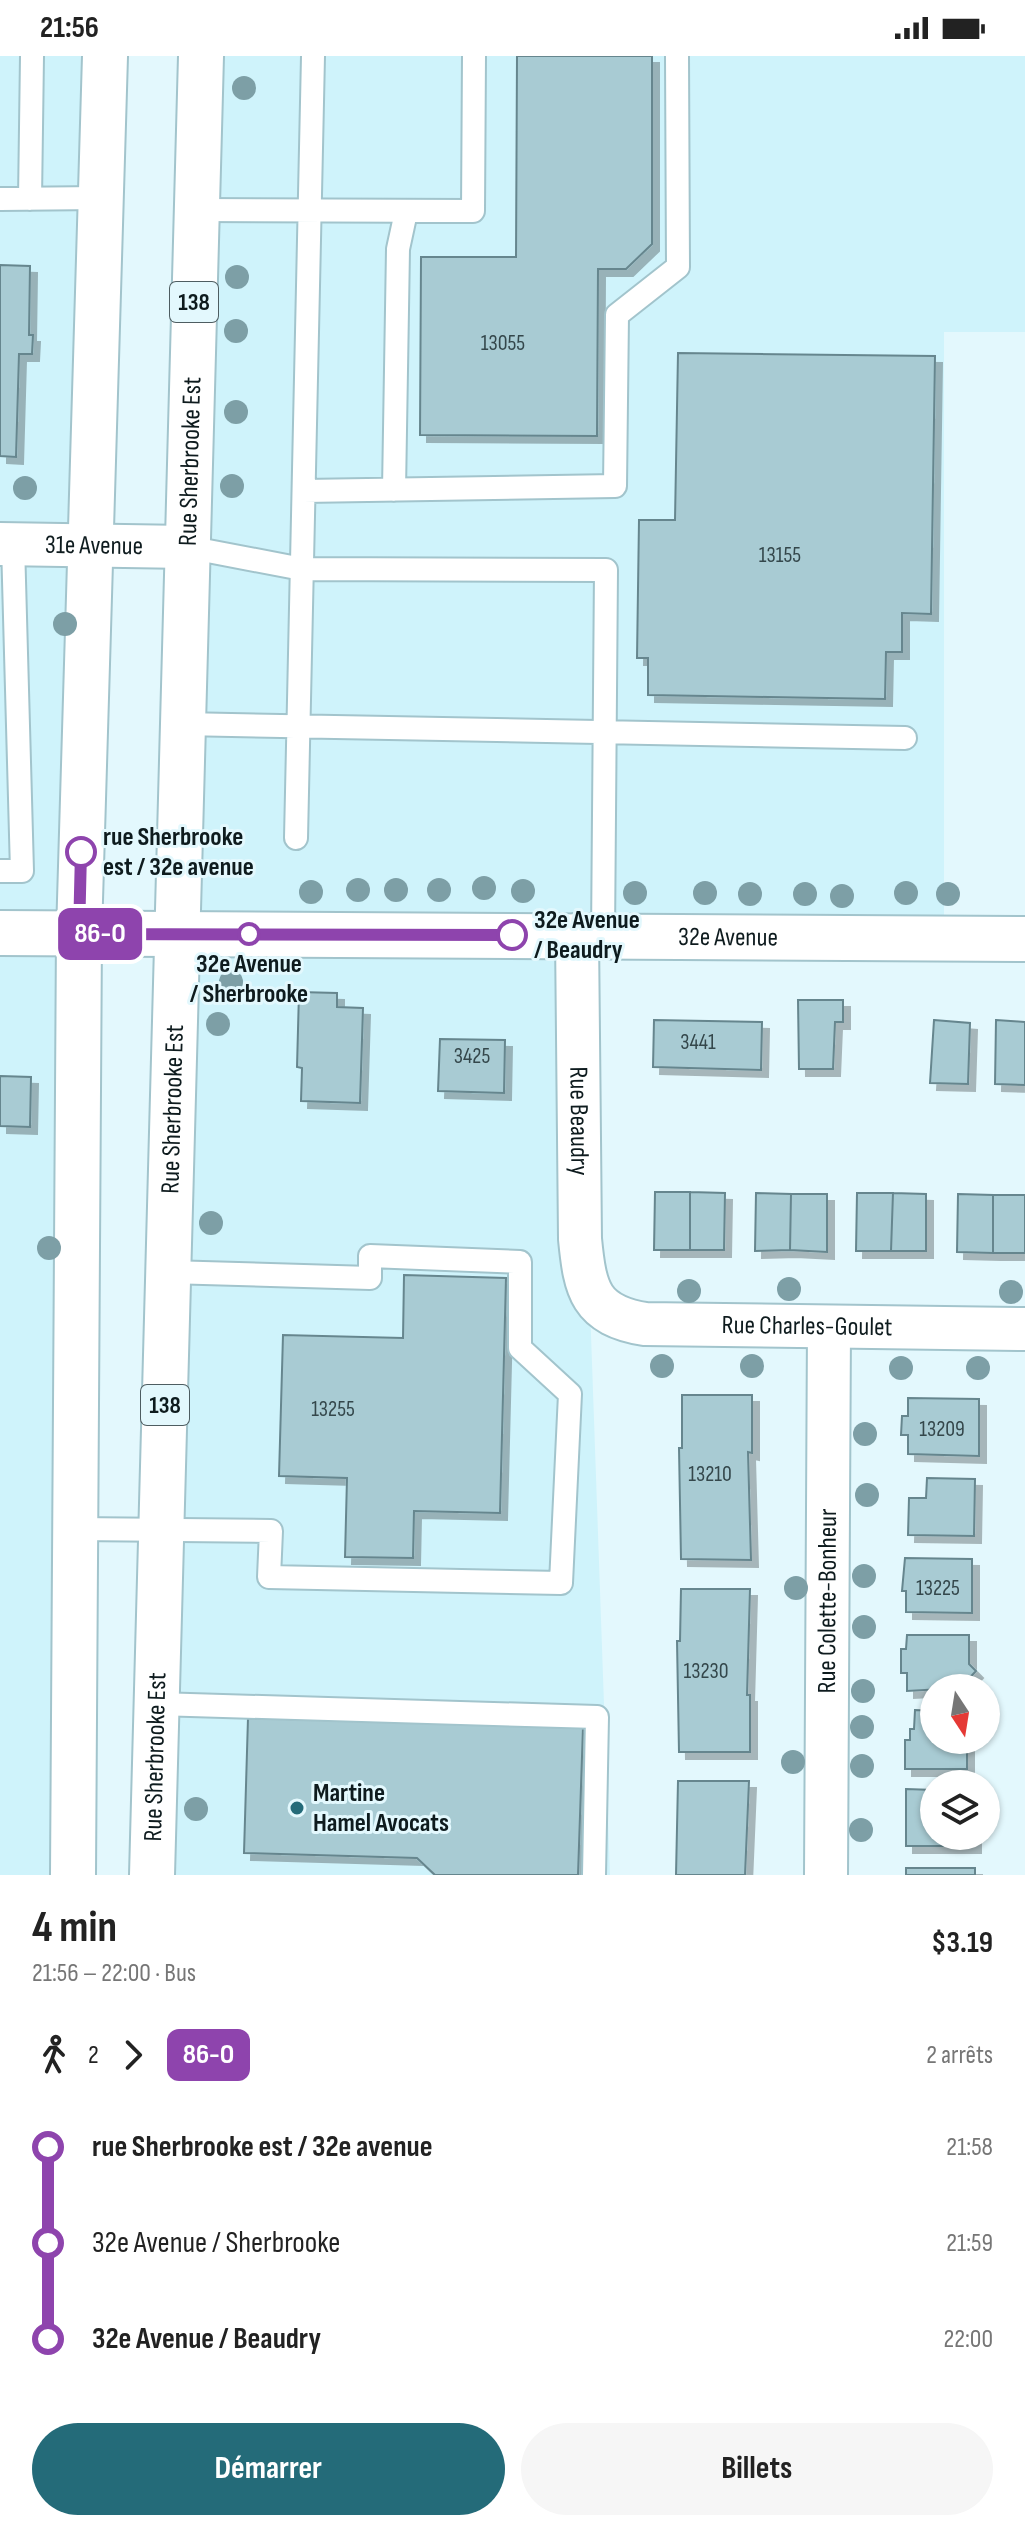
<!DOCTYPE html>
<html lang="fr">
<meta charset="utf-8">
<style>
body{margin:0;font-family:"Sofia Sans Condensed",sans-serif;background:#f6f6f6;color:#222;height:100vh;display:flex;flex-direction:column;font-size:30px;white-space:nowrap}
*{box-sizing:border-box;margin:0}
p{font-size:26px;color:#767676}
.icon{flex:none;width:44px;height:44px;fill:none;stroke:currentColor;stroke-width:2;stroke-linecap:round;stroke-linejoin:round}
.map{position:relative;height:1819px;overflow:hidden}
.side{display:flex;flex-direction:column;background:#fff;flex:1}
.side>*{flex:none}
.badge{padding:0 16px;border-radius:12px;font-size:28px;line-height:52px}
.needle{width:52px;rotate:168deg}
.buttons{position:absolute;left:920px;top:1618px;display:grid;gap:16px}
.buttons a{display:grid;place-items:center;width:80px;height:80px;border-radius:50%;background:#fff;box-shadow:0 2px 6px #0004;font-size:40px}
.map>.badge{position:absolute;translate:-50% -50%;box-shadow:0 0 0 4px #fff}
.legs{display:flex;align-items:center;gap:12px;height:88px;padding:0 32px;font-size:26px}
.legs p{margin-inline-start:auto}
.headline{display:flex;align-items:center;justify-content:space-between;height:136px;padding:0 32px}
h1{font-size:44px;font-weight:700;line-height:60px}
.primary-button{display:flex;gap:16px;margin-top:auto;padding:16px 32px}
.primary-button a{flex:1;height:92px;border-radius:48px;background:#246b79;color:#fff;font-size:32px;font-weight:700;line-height:92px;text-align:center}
.primary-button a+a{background:#f6f6f6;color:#222}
ul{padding:0 32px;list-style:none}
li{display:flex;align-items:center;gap:28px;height:96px;font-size:30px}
li i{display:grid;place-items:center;width:12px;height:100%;margin:0 10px;background:currentColor}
li i::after{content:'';width:20px;height:20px;margin:-10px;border:6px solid;border-radius:50%;background:#fff}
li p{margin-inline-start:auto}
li:first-child i{background:linear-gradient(#0000 50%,currentColor 0)}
li:last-child i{background:linear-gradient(currentColor 50%,#0000 0)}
.status{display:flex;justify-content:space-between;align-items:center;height:56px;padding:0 40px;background:#fff;direction:ltr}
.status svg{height:22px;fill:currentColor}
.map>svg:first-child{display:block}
.built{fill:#cff3fb}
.building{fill:#a8cbd3;stroke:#66868e;stroke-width:2;filter:url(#shadow)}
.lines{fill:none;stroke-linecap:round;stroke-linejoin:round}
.service-casing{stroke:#a2c4cc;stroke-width:26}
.minor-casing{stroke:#a2c4cc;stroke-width:46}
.tertiary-casing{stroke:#a2c4cc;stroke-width:48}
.primary-casing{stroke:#a2c4cc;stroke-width:48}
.service{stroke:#fff;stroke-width:22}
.minor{stroke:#fff;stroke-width:42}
.tertiary{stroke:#fff;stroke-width:44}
.primary{stroke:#fff;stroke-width:44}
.tree{fill:#7d9fa6}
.line-1-casing{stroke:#fff;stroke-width:18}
.line-1{stroke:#8e44ad;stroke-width:12}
.stop-1-dot{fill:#fff;stroke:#8e44ad;stroke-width:4}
.poi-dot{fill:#246b79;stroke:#e3f8fd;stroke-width:3}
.labels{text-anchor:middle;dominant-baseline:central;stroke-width:6;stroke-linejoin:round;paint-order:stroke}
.number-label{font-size:22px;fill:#34474b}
.shield{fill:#e3f8fd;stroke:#4e5d61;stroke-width:2}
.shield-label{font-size:24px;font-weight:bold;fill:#0e1b1e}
.street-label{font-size:26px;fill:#0e1b1e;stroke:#e3f8fd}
.stop-label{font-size:26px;font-weight:bold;fill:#0e1b1e;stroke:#e3f8fd;text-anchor:start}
.poi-label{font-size:26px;font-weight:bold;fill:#0e1b1e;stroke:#e3f8fd;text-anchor:start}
</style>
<div class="status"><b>21:56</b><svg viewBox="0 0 49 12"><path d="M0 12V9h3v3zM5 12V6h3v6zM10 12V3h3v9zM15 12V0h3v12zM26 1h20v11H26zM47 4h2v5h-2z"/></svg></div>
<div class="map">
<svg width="1025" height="1819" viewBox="0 0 1025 1819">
<defs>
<filter id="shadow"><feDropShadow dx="7" dy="7" stdDeviation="0" flood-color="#0004"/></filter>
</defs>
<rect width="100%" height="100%" fill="#e3f8fd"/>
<path class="built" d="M0 0H118L76 1819H0Z
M202 0H1025V276H944V883L577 880 610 1819H152Z"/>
<path class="building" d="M517 0H652V188L626 213H598L597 380 420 379 421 201H516Z
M0 209 30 210 29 279H33L32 298H19L16 401 0 400Z
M678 297 935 300 931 558 902 557V596H886L885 643 648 639V602H637L639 464H675Z
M299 936 337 937V951L363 952 360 1047 301 1045 302 1012 297 1011Z
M798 944H843V966H835L833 1013H799Z
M654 964 762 966 761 1014 653 1011Z
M934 964 970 967 968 1028 930 1027Z
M996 964 1025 966V1029L995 1028Z
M440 983 505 984 504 1037 438 1035Z
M0 1020 31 1021 30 1071 0 1070Z
M655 1136H690V1194H654Z
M690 1136 725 1137 724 1194H690Z
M756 1137 791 1138 790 1194 755 1195Z
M857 1137H893L891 1195H856Z
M893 1137 926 1138V1195H891Z
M791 1138H827V1196L790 1194Z
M958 1138 993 1139V1197L957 1196Z
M993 1139H1025V1197H993Z
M404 1219 506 1222 500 1457 414 1455 413 1502 345 1501 347 1422 279 1420 283 1279 403 1282Z
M682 1339H752V1397L748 1396 751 1504 681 1503 679 1392H682Z
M908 1342 979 1343V1400L908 1398V1379H901L902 1360H908Z
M927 1422 975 1423 974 1480 908 1479 909 1442H926Z
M905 1502 972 1503V1557L906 1556V1535H902Z
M681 1533H750L747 1639H750V1696H679L677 1585H680Z
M907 1579H969V1608L976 1615 960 1632 907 1635V1617H901V1593H906Z
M915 1654 934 1655V1684H967V1713H905V1684H910V1673H914Z
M248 1662 583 1671 578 1819H435L417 1802 244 1797Z
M678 1725H749L745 1819H676Z
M906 1733 934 1734V1780H974V1790H906Z
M906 1812H975V1819H906Z"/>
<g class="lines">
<defs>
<path id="service" d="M0 143 100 142
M30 143 32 0
M197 154 473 155 474 0
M394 434 398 193 406 156
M304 435 615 430 617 259 678 211 677 0
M187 491 302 513 606 514 603 881
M182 668 905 682
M296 782 313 0
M0 815H22L13 488
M75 1473 271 1475 269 1521 561 1527 570 1338 520 1292V1206L370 1200V1222L168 1216
M157 1648 597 1661 594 1819"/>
<g id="minor">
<path id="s1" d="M0 488 187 491"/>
<path id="s2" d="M577 879 580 1183C585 1234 590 1259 645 1268L1025 1273"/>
<path id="s3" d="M826 1819 829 1271"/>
</g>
<g id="tertiary">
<path id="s4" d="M0 877 1025 883"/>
</g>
<g id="primary">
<path d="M73 1819 79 878 105 0"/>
<path id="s5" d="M152 1819 201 0"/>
</g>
</defs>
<use href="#service" class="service-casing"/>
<use href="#minor" class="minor-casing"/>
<use href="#tertiary" class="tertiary-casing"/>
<use href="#primary" class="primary-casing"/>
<use href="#service" class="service"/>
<use href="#minor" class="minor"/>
<use href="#tertiary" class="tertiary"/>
<use href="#primary" class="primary"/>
</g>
<g class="tree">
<circle cx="244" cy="32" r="12"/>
<circle cx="237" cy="221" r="12"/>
<circle cx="236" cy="275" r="12"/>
<circle cx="236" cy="356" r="12"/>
<circle cx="232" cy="430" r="12"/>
<circle cx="25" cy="432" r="12"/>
<circle cx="65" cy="568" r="12"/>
<circle cx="484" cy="832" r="12"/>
<circle cx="358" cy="834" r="12"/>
<circle cx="396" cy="834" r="12"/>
<circle cx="439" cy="834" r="12"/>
<circle cx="523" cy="835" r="12"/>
<circle cx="311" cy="836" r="12"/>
<circle cx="635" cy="837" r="12"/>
<circle cx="705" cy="837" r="12"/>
<circle cx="906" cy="837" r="12"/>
<circle cx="750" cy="838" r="12"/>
<circle cx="805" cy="838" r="12"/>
<circle cx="948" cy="838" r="12"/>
<circle cx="842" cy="840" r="12"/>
<circle cx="231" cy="926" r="12"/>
<circle cx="218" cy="968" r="12"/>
<circle cx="211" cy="1167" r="12"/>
<circle cx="49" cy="1192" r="12"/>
<circle cx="789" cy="1233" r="12"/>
<circle cx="689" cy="1235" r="12"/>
<circle cx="1011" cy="1236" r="12"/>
<circle cx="662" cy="1310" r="12"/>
<circle cx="752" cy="1310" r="12"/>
<circle cx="901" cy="1312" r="12"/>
<circle cx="978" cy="1312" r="12"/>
<circle cx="865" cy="1378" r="12"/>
<circle cx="867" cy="1439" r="12"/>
<circle cx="864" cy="1520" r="12"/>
<circle cx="796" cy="1532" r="12"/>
<circle cx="864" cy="1571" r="12"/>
<circle cx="863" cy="1635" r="12"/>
<circle cx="862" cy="1671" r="12"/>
<circle cx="793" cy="1706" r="12"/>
<circle cx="862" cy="1710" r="12"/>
<circle cx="196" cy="1753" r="12"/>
<circle cx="861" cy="1774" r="12"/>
</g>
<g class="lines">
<defs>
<path id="line-1" d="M81 796 79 878 512 879"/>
</defs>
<use href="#line-1" class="line-1-casing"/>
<use href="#line-1" class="line-1"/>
</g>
<g class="stop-1-dot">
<circle cx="81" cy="796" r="14"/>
<circle cx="249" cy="878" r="10"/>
<circle cx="512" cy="879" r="14"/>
</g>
<circle class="poi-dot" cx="297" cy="1752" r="8"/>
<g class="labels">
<g class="number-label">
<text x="503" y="287">13055</text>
<text x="780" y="499">13155</text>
<text x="698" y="986">3441</text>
<text x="472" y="1000">3425</text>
<text x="333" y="1353">13255</text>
<text x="942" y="1373">13209</text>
<text x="710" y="1418">13210</text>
<text x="938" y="1532">13225</text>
<text x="706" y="1615">13230</text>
</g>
<g class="shield">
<rect x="170" y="226" width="48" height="40" rx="6"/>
<rect x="141" y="1329" width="48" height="40" rx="6"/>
</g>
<g class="shield-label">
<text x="194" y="246">138</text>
<text x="165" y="1349">138</text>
</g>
<g class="street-label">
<text stroke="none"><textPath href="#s5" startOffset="1414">Rue Sherbrooke Est</textPath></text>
<text stroke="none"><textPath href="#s1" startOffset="94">31e Avenue</textPath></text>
<text stroke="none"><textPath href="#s4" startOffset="728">32e Avenue</textPath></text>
<text stroke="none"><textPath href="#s5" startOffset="766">Rue Sherbrooke Est</textPath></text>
<text stroke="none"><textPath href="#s2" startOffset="186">Rue Beaudry</textPath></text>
<text stroke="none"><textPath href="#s2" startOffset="586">Rue Charles-Goulet</textPath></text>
<text stroke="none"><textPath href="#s3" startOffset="274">Rue Colette-Bonheur</textPath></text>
<text stroke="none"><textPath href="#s5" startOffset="118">Rue Sherbrooke Est</textPath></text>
</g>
<g class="stop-label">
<text x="103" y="781">rue Sherbrooke<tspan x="103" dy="30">est / 32e avenue</tspan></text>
<text x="534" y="864">32e Avenue<tspan x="534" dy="30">/ Beaudry</tspan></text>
<text x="249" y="908" text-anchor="middle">32e Avenue<tspan x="249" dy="30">/ Sherbrooke</tspan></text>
</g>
<g class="poi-label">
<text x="313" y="1737">Martine<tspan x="313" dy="30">Hamel Avocats</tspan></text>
</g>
</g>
</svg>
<div class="buttons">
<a><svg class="needle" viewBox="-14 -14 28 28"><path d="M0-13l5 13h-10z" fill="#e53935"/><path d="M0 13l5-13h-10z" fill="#767676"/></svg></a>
<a><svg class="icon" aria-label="layers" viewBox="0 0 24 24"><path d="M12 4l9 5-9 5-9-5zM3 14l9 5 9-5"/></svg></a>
</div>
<b class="badge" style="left:100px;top:878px;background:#8e44ad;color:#fff">86-O</b>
</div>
<section class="side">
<div class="headline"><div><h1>4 min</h1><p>21:56 – 22:00 · Bus</p></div><b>$3.19</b></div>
<div class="legs"><svg class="icon" aria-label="walk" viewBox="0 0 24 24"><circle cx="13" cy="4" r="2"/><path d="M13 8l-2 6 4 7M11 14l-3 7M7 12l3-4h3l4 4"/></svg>2<svg class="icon" aria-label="forward" viewBox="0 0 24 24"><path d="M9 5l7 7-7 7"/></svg><b class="badge" style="background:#8e44ad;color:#fff">86-O</b><p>2 arrêts</p></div>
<ul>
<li><i style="color:#8e44ad"></i><b>rue Sherbrooke est / 32e avenue</b><p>21:58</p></li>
<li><i style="color:#8e44ad"></i><span>32e Avenue / Sherbrooke</span><p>21:59</p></li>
<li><i style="color:#8e44ad"></i><b>32e Avenue / Beaudry</b><p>22:00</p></li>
</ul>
<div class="primary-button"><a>Démarrer</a><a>Billets</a></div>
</section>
